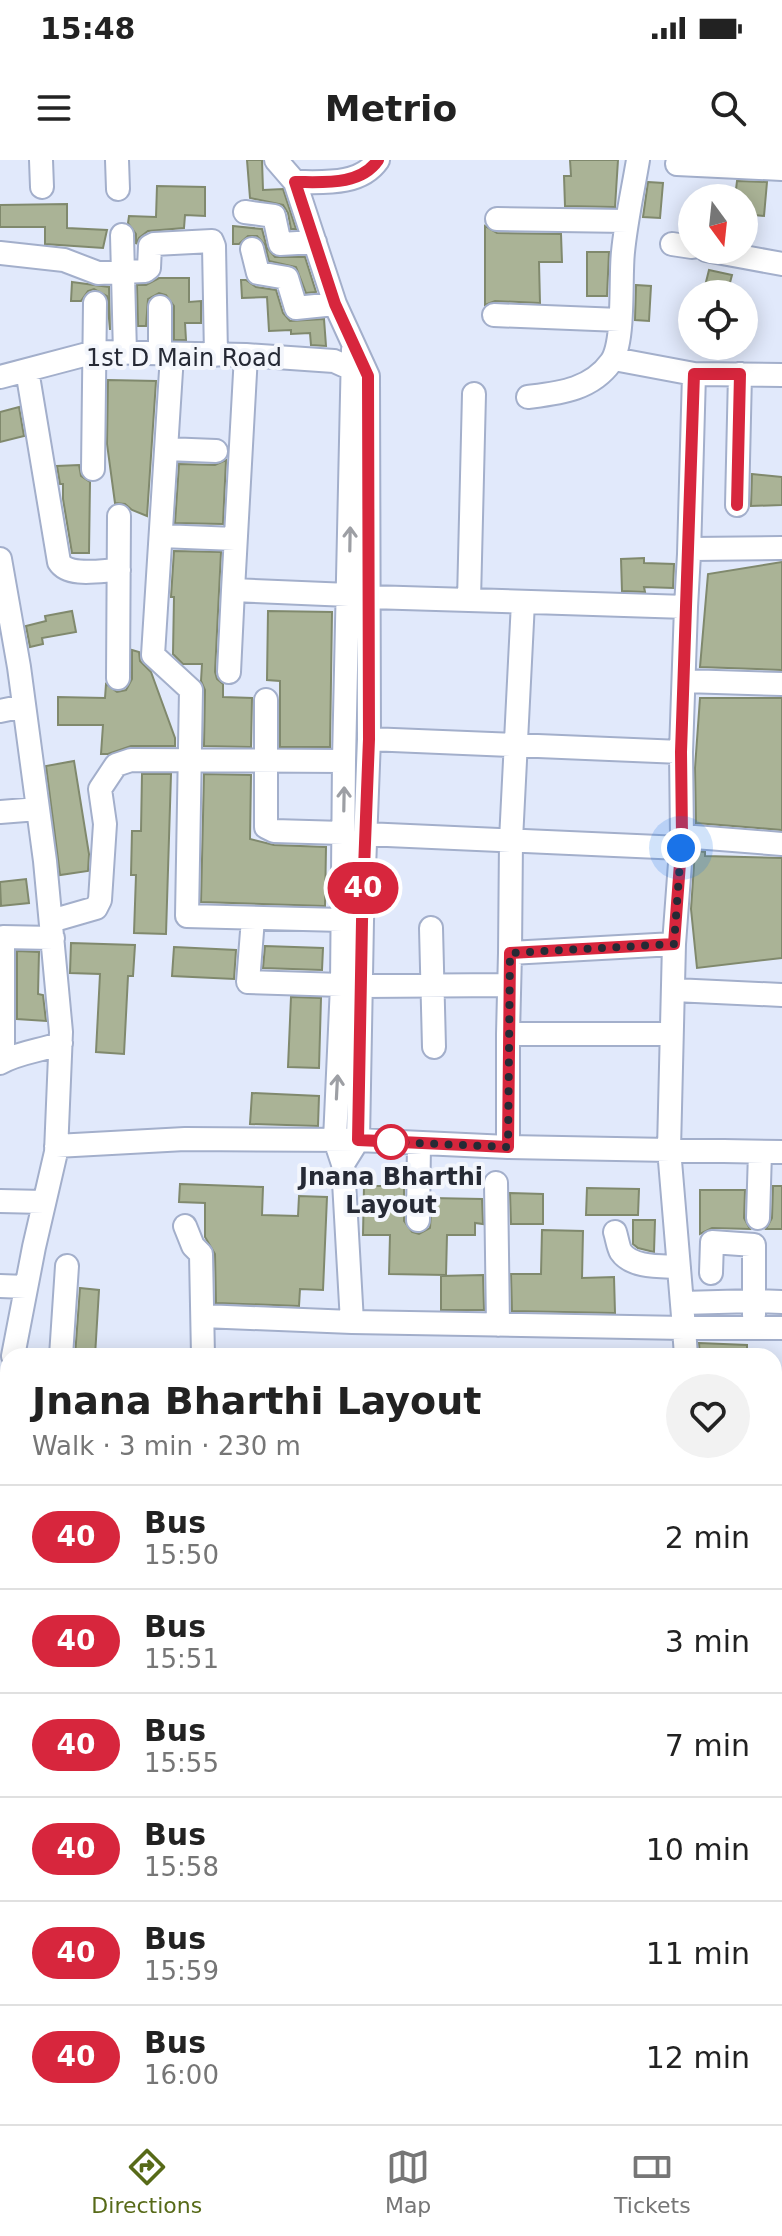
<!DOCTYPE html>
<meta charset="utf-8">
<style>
body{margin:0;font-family:"DejaVu Sans",sans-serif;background:#f2f2f2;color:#222;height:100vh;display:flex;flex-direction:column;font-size:30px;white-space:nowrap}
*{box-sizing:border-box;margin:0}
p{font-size:26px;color:#767676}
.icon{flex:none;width:44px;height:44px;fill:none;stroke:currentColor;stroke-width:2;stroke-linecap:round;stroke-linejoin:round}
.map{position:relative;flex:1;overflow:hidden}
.sheet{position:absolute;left:0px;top:1188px;width:782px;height:776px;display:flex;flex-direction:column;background:#fff;border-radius:24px 24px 0 0;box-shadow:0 4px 20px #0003}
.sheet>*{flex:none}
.badge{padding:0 16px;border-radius:26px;font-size:28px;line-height:52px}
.needle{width:52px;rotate:165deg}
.buttons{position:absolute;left:678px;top:24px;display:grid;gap:16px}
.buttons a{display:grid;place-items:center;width:80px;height:80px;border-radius:50%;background:#fff;box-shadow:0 4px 20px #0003;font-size:40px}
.you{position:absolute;width:40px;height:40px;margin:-20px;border:6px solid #fff;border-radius:50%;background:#1a73e8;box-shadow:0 0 0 12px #1a73e833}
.map>.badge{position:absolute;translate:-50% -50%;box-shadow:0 0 0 4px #fff}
.round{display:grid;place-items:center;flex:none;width:84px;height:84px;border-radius:42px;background:#f2f2f2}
.summary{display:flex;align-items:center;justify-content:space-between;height:136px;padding:0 32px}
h1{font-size:38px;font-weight:800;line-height:60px}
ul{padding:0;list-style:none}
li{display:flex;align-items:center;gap:24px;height:104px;padding:0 32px;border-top:2px solid #e0e0e0}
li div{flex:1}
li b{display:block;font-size:30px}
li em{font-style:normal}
li .badge{min-width:88px;font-weight:700;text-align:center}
.status{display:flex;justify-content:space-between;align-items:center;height:56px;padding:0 40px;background:#fff;direction:ltr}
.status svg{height:22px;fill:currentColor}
header{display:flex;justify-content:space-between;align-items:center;height:104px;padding:0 32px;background:#fff;font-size:36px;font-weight:800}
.menu{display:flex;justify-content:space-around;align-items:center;height:112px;border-top:2px solid #e0e0e0;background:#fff;font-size:22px;color:#767676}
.menu a{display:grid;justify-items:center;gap:4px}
.menu .on{color:#576a18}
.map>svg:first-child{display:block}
.building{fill:#aab396;stroke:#80896d;stroke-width:2}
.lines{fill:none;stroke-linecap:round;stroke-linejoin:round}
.minor-casing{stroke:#a3afcb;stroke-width:26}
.major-casing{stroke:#556dac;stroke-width:30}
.minor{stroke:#fff;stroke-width:22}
.major{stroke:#a9bdf4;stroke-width:26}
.oneway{stroke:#9d9fa4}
.line-casing{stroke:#fff;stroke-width:18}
.line{stroke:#d7263d;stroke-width:12}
.walk{stroke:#262a35;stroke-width:8;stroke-dasharray:0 14.4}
.stop-dot{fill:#fff;stroke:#d7263d;stroke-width:4}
.labels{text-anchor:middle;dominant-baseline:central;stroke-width:8;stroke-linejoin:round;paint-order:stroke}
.street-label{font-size:24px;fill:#262a35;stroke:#f3f6fc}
.stop-label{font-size:24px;font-weight:bold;fill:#262a35;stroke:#f3f6fc}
</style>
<div class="status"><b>15:48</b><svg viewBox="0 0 49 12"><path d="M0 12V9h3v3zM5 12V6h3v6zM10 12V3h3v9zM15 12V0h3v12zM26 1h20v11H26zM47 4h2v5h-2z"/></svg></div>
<header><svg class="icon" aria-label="menu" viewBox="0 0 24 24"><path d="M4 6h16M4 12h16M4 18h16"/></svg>Metrio<svg class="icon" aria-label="search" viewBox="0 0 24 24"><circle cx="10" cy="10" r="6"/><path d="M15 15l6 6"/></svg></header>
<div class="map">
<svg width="782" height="1964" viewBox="0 0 782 1964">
<rect width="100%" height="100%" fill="#e1e9fb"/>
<path class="building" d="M247 0H262L263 30 283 29 296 69H291L288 53 283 45 250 38Z
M570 0H618L615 47 565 46 564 16H571Z
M737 21 767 22 764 56 744 54V38H735Z
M648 22 663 23 660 58 643 57Z
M157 26 205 27V56L185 55 184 68 148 71 139 78 136 84V74L128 63 129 56 156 57Z
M67 44V68L107 70 103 88 45 84V67H0V45Z
M233 66 262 69 267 88 275 97H305L316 132 306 133 296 107 269 101 265 85 257 76H248L239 84H233Z
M485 66 497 73 561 74 562 102H539L540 143 495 141 485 145Z
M587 92H609L607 136H587Z
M709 110 732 115 727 134H703Z
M159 118H189V142L201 141V163H185L186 180H174V146L166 135 159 133 148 139 146 166H138L137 125H146Z
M241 120H246L256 127 276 130 283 153 290 161 324 159 326 186 311 185 310 173 291 174V170L269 171 267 137 242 138Z
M72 122 109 127 110 170 107 136 94 129 88 131 81 141H71Z
M636 125 651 126 649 161 635 160Z
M108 220 156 221 147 356 132 350 125 344 115 343 107 284Z
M19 247 24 276 0 282V252Z
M226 300 223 364 175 363 179 304 215 305Z
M79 305 81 316 90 322 89 393H72L63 339V324H60L57 306Z
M752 314 782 317V345L751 346Z
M174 391 221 392 215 512 217 519 223 524V537L252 538 251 587 204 586 205 530 201 521 202 504H183L173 494 174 437H171Z
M644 398V403L674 404 673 428 644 427 645 432 622 431 621 399Z
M782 402V510L700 507 708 414Z
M72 451 76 472 42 478 43 484 30 487 26 466 46 461 45 456Z
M268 451 332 452 330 587H280V521L267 520Z
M132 490 139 492 140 501 151 512 175 578V586H131L108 594H101L103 565H58V537L105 538 106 524 117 532 126 530 132 519Z
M700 538H782V670L696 663 695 608Z
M74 601 89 694 88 711 60 715 46 606Z
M142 614H171L166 774 134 773 136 715H131L132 671H141Z
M204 614 251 615 250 679 274 685 326 687 325 746 201 742Z
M695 691 705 692V696L782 698V798L697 808 691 749Z
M26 719 29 743 1 746 0 722Z
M71 783 135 785 133 816H128L124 894 96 892 100 814 70 813Z
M265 786 323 788 322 810 263 808Z
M174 787 236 790 234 819 172 816Z
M17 791 39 792 38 834 43 835 46 861 17 859Z
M291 837 321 838 319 908 288 907Z
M252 933 319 936 318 966 250 964Z
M180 1024 263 1027 262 1055 298 1056 299 1036 327 1037 323 1130 300 1129 299 1146 216 1143 215 1094 205 1077V1043L179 1042Z
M364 1026H404V1061L412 1072 419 1074 430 1068 432 1038 482 1039 483 1064 475 1063V1075H447L446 1115 389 1114 390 1075H363Z
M773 1026H782V1069H766L772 1058Z
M587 1028 639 1029 638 1055H586Z
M700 1030H745L744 1058 750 1069 712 1068 700 1074Z
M510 1033 543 1034V1064H511Z
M633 1060H655L654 1092 638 1088 633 1084Z
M542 1070 583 1071 582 1118 614 1117 615 1153 512 1151 511 1114H541Z
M483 1115 484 1150H441V1116Z
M80 1128 99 1130 95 1196H75Z
M699 1183 747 1185V1196H700Z"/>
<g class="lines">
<defs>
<path id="minor" d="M41 0 42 27
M117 0 118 29
M276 0 295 22 335 144 368 216 369 579 362 761 358 980 343 1004
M677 4 782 9
M295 22C323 22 360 26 378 0
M245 52 274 56 280 84 315 82
M497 59 627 61
M122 75 125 193
M672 84 692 87
M252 89 258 113 287 118 296 148 335 144
M706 90 782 104
M0 93 64 100 98 113 145 111 149 108 150 86 154 84 212 81 214 86 216 195
M494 155 620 160
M160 194V147
M172 195 153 495 191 530 187 756 342 760
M246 195 233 430 349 435
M614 199 694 214 782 215
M27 210 59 402C69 418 103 410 119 410
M0 217 95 192 246 195 334 201 363 214
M528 237C559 233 591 230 611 202 625 183 620 118 623 92 626 61 633 30 638 0
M166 289 216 291
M93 309 95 143
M737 345 740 214
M161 376 235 379
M689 394 694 214
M0 399 19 507 45 701 61 872 56 992 34 1087 13 1196
M370 437 469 440 474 234
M469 440 686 447 681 592 682 676 674 784 669 989 684 1168H782
M686 447 689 394 692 389 782 388
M229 512 233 430
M118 518 119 356
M684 521 782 524
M266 540V667L274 671 343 673
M0 551 24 546
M369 579 681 592
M0 652 38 649
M365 674 681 688
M682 676 782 684
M253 759 248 822 342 825
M51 761 96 748 100 740 105 664 100 629 116 605 131 600 344 601
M431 768 434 887
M510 793 511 680 523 442
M362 826 509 825
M674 830 782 835
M670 874H508L510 793 674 784
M3 901V777L53 778
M0 903C19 892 41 891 61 883
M56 986 185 979 358 980 508 987 782 992
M508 987V874
M496 1023 498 1165
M0 1041 44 1042
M758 1058 760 992
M418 1060 419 983
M185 1066 193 1086 201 1094 203 1196
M615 1072C617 1078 618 1087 621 1092 632 1108 661 1106 679 1107
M711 1113 712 1082 754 1085V1141L782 1142
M0 1126 26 1127
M682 1143 754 1141V1155
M203 1156 352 1162 684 1168 686 1196
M352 1162 343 1004 335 980 342 825 344 601 353 190
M61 1196 67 1106
M3 1284 8 1222
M774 1511H782
M774 1596 782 1595
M774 1677 782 1676
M0 1732H8
M774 1758 782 1759
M365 1956 366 1964
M449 1956V1964
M525 1956 526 1964
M596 1956 597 1964
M685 1956V1964
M759 1956 760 1964
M161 1964 162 1956
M245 1964 246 1956"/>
<path id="major" d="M774 1298H782
M774 1320H782
M50 1964 53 1956
M79 1964 82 1956"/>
</defs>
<use href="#minor" class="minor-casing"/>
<use href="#major" class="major-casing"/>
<use href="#minor" class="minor"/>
<use href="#major" class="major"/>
</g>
<defs><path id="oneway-shaft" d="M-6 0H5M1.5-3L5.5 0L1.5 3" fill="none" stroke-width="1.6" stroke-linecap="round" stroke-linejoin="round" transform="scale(2)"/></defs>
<g class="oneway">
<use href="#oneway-shaft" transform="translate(350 379) rotate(-89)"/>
<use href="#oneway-shaft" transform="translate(344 639) rotate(-89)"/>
<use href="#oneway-shaft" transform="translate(337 927) rotate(-87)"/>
</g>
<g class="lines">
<defs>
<path id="line" d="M378 0C360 26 323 22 295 22L335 144 368 216 369 579 362 761 358 980 508 987 510 793 674 784 682 676 681 592 694 214H740L737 345"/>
</defs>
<use href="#line" class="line-casing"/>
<use href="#line" class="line"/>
<path class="walk" d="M391 982 508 987 510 793 674 784 681 688"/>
</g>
<circle class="stop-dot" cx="391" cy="982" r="16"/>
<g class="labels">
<g class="street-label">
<text x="184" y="198">1st D Main Road</text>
</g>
<g class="stop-label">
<text x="391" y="1017">Jnana Bharthi<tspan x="391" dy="28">Layout</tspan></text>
</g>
</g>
</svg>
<div class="buttons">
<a><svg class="needle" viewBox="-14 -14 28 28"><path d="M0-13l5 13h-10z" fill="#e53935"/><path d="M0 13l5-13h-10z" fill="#767676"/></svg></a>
<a><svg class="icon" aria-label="locate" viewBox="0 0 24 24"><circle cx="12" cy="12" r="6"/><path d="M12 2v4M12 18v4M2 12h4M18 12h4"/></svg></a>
</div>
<div class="you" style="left:681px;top:688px"></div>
<b class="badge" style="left:363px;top:728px;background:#d7263d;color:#fff">40</b>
<section class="sheet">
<div class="summary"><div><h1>Jnana Bharthi Layout</h1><p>Walk · 3 min · 230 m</p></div><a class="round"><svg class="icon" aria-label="heart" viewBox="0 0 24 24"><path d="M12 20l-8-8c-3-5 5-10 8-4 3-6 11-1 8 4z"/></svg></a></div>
<ul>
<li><span class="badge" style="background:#d7263d;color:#fff">40</span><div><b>Bus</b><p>15:50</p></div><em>2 min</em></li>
<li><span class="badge" style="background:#d7263d;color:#fff">40</span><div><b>Bus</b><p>15:51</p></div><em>3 min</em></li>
<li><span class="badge" style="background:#d7263d;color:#fff">40</span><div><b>Bus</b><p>15:55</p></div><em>7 min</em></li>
<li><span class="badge" style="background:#d7263d;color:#fff">40</span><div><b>Bus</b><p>15:58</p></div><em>10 min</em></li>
<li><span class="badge" style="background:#d7263d;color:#fff">40</span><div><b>Bus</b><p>15:59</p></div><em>11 min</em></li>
<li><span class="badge" style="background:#d7263d;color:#fff">40</span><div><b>Bus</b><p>16:00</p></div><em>12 min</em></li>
</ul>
</section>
</div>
<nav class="menu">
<a class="on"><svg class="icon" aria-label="directions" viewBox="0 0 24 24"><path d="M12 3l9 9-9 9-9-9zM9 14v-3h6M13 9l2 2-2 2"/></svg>Directions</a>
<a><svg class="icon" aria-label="map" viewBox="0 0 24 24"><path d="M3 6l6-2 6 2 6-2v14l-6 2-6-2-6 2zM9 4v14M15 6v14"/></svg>Map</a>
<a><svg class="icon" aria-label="tickets" viewBox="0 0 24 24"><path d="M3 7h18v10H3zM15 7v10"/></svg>Tickets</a>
</nav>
